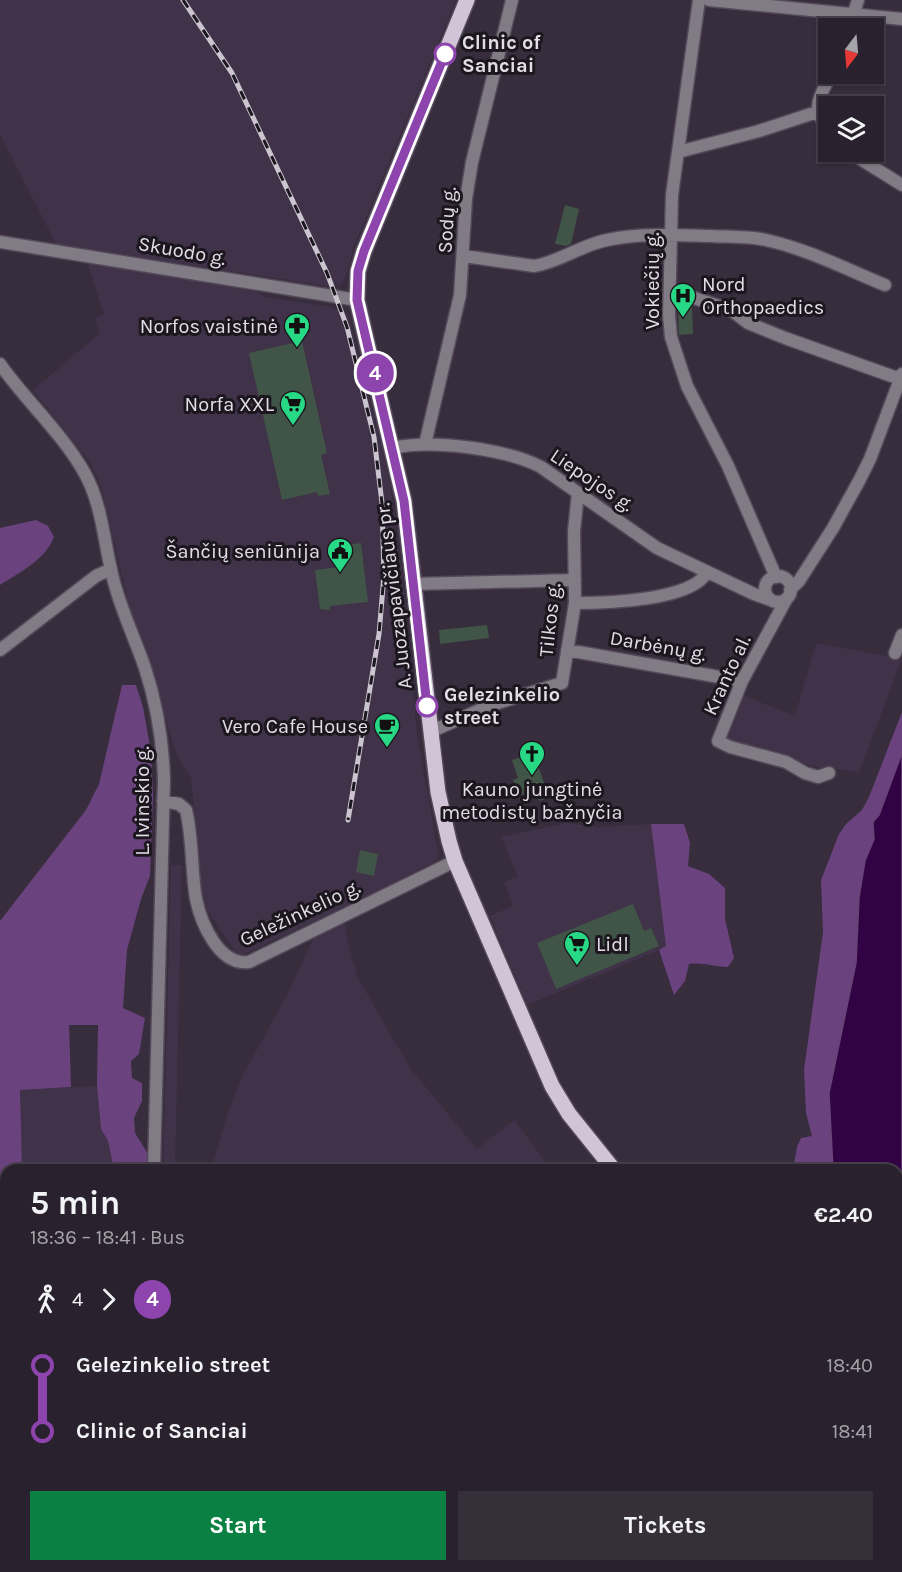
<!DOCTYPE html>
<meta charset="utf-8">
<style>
body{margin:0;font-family:Karla,sans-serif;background:#352f3a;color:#f1f3f6;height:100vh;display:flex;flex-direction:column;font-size:22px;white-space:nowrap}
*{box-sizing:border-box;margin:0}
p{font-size:20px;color:#a5a4aa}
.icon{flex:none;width:33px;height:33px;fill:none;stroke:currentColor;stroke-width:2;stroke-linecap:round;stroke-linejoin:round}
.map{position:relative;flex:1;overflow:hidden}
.side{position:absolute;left:0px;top:1164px;width:903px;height:408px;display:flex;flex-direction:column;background:#29222e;border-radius:18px 18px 0 0;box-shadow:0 2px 4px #0004,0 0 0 2px #453f4a}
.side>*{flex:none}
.badge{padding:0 12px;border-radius:20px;font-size:21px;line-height:39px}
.needle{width:39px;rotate:196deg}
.tools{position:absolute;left:818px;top:18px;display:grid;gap:12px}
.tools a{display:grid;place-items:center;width:66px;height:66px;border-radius:0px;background:#29222e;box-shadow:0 2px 4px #0004,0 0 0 2px #453f4a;font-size:30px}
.map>.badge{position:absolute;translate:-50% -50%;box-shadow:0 0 0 3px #fff}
.legs{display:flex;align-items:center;gap:9px;height:66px;padding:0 30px;font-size:20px}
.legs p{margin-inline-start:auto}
.overview{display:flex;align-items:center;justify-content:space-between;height:102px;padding:0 30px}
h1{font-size:33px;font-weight:700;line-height:45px}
.cta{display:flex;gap:12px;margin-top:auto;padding:12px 30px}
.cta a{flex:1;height:69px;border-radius:0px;background:#0b8043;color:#fff;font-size:24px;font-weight:700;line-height:69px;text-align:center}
.cta a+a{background:#352f3a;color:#f1f3f6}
ul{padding:0 30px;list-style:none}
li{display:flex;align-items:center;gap:21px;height:66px;font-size:22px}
li i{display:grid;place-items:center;width:9px;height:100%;margin:0 8px;background:currentColor}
li i::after{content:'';width:15px;height:15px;margin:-8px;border:4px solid;border-radius:50%;background:#29222e}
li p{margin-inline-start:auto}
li:first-child i{background:linear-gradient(#0000 50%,currentColor 0)}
li:last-child i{background:linear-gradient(currentColor 50%,#0000 0)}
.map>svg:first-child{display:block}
.built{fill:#403248}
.green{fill:#6a437e}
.water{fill:#310344;stroke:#674475;stroke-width:1.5}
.building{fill:#405447}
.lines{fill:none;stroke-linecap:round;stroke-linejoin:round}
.minor-casing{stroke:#534958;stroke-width:15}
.major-casing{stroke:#534958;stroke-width:18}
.minor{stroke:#807b84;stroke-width:12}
.major{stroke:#d0c4d6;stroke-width:15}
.rail-casing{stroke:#ccc5d0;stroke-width:5}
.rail{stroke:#1c171f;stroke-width:3;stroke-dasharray:9;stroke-linecap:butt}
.line-1-casing{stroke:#fff;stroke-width:14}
.line-1{stroke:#8e44ad;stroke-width:9}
.stop-1-dot{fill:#fff;stroke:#8e44ad;stroke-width:3}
.labels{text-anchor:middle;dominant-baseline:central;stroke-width:6;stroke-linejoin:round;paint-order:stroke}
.stop-label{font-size:20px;font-weight:bold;fill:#e4dde8;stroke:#1c171f;text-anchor:start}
.street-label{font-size:20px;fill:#e4dde8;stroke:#1c171f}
.poi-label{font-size:20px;fill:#e4dde8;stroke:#1c171f;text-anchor:end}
</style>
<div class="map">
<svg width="902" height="1572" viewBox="0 0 902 1572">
<rect width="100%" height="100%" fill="#372d3d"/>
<path class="built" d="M0 0H456L354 247 346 276 342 284 327 286 56 244 0 134Z
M87 261 258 292 265 297 326 306 348 314 390 483 405 598 417 735 439 857 434 862 350 905 242 955 236 953 203 904 191 777 180 761 174 747 153 674 130 609 101 486 91 464 33 390 99 334 95 318 104 315Z
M816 643 902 659 859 773 840 769 829 770 731 746 724 740 742 695 795 716Z
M567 823 598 827 651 824 667 947 527 1005 490 916 513 906 504 882 518 876 501 837Z
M171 865H182L175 1170H163Z
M345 921 347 938 357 976 410 1068 477 1149 514 1120 552 1170H211L229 1109 244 1073 289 991 314 937Z
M97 1086 101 1129 108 1141 114 1170H22L19 1090Z
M126 1566H733L737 1572H125Z"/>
<path class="green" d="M36 520 48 526 54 537C45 560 20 572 0 585V528Z
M122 685H136L143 707 151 752 153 796 150 876 141 899 127 950 123 1008 145 1018 139 1054 131 1061 132 1078 142 1083V1101L134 1118 135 1133 148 1154 147 1170H114L108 1141 101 1129 97 1086 98 1025H69L71 1087 20 1090 22 1170H6V1486L0 1494V921L86 810 99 784Z
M902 712V753L879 815 873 822 874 839 865 862 859 898 856 963 829 1093 833 1170H793L797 1147 801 1138 812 1136 806 1113 804 1070 823 932 821 880 839 834 846 824 862 810 869 797Z
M651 824H684L690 843 688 866 709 874 725 888V919L734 958 728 967C714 967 703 962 689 964L685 981 674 995 659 950 666 946Z
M733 1566H803L806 1572H737Z"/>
<path class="water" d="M902 753V1572H888L886 1566H897V1170H833L829 1093 856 963 859 898 865 861 874 839 873 822 879 815Z"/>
<path class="building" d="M565 205 579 209 571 244 566 246 555 244Z
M688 304 692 306 693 334 679 335 678 305Z
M302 341 327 453 321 455 330 494 318 496 317 492 282 500 249 353Z
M361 543 368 602 330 606V610L320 609 315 570 339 567 337 546Z
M487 625 489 638 440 644 439 630Z
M534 753 549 798 539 801 535 790 518 796 513 780 518 778 512 760Z
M360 850 378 854 374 876 356 872Z
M633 904 644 931 651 928 659 946 556 989 537 943Z"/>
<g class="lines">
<defs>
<path id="minor" d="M699 0 672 195 669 315 671 337 687 386 728 466 776 577
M709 0 902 19
M849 28 858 0
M828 129C810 107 820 97 831 74
M678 152 759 131 817 112
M849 152 902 185
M0 242 357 300
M464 256 534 266C560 262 581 245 607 240 641 233 677 235 711 236 729 237 748 236 766 240 807 249 846 269 885 285
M670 290 731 310 748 323 785 338 900 379
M0 364C26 401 62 433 84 472 103 505 104 546 114 582 122 612 135 639 145 668 157 705 163 742 164 780L154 1170
M425 444 460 295 466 199 472 162 512 0
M393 448C432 439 506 449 541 467L657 548 754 594 771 600
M765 589a13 13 0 1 1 26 0a13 13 0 1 1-26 0Z
M414 584 575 580
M790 590 799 581 833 528 859 481 870 459 902 374
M787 598 742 681 718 741 730 747 786 762 805 773 818 777 829 773
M575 603C605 603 692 601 707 572
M0 650 96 576 111 569
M567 650 742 681
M895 653 902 635
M430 732 491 705 562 683 575 603 574 531 578 493
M163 801 179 804 186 810C193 839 191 870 196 899 201 923 219 966 249 962L455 861
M103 1572 105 1566"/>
<path id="major" d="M467 0 364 251 358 271 357 300 404 501 438 792 449 841 455 861 552 1086 569 1114 614 1170
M823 1566 826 1572"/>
</defs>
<use href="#minor" class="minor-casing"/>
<use href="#major" class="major-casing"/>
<use href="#minor" class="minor"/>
<use href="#major" class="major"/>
<defs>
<path id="rail" d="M183 0 232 73 327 273 347 327 374 437 382 503 384 575 379 634 348 820"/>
</defs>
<use href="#rail" class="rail-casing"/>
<use href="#rail" class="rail"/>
</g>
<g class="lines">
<defs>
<path id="line-1" d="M427 706 404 501 357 300 358 271 364 251 445 54"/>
</defs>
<use href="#line-1" class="line-1-casing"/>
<use href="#line-1" class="line-1"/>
</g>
<defs>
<symbol id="hospital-pin" viewBox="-11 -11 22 30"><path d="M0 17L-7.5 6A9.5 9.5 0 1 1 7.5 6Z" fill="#27d885" stroke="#1c171f"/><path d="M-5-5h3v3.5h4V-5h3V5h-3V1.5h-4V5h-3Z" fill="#111"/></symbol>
<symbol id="pharmacy-pin" viewBox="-11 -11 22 30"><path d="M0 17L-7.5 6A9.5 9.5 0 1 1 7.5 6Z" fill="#27d885" stroke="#1c171f"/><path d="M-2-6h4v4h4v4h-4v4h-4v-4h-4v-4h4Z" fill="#111"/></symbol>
<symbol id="supermarket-pin" viewBox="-11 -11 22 30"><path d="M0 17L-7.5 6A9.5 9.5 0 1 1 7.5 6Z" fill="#27d885" stroke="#1c171f"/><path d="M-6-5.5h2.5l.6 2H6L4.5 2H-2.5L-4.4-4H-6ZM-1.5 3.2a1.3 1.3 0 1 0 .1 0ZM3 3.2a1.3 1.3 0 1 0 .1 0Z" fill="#111"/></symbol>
<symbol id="civic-pin" viewBox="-11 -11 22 30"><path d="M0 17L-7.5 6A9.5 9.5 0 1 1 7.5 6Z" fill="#27d885" stroke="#1c171f"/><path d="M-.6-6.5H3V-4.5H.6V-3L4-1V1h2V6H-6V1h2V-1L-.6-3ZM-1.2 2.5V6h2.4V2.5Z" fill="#111"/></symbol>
<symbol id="cafe-pin" viewBox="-11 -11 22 30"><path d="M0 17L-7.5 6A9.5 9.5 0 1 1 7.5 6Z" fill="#27d885" stroke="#1c171f"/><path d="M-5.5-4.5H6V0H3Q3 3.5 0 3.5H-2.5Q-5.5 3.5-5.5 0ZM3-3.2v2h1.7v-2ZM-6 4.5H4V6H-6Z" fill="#111"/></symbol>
<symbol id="church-pin" viewBox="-11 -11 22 30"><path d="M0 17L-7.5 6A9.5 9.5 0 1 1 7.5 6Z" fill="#27d885" stroke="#1c171f"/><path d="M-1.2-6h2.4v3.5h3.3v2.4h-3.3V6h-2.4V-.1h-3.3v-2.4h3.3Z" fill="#111"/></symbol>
</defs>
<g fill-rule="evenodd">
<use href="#hospital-pin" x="668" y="281" width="30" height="40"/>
<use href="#pharmacy-pin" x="282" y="311" width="30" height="40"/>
<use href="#supermarket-pin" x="278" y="389" width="30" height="40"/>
<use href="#civic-pin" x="325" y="536" width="30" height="40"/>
<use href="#cafe-pin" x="372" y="711" width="30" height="40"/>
<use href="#church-pin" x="517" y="739" width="30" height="40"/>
<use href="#supermarket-pin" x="562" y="929" width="30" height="40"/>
</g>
<g class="stop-1-dot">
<circle cx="445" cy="54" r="10"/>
<circle cx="427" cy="706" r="10"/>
</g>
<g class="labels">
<g class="stop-label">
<text x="462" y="42">Clinic of<tspan x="462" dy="23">Sanciai</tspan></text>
<text x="444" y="694">Gelezinkelio<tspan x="444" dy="23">street</tspan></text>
</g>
<g class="street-label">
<text transform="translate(447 220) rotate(-86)">Sodų g.</text>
<text transform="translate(182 251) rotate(10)">Skuodo g.</text>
<text transform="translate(652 281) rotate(-90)">Vokiečių g.</text>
<text transform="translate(592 480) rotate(34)">Liepojos g.</text>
<text transform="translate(394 596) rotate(-97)">A. Juozapavičiaus pr.</text>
<text transform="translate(550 620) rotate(-84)">Tilkos g.</text>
<text transform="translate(658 646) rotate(10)">Darbėnų g.</text>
<text transform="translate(727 675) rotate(-65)">Kranto al.</text>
<text transform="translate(142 801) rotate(-90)">L. Ivinskio g.</text>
<text transform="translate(300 913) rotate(-25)">Geležinkelio g.</text>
</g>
<g class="poi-label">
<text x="702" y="284" text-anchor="start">Nord<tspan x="702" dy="23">Orthopaedics</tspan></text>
<text x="278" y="326">Norfos vaistinė</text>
<text x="274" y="404">Norfa XXL</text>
<text x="320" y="551">Šančių seniūnija</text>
<text x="368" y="726">Vero Cafe House</text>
<text x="532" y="789" text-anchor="middle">Kauno jungtinė<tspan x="532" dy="23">metodistų bažnyčia</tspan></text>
<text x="596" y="944" text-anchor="start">Lidl</text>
</g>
</g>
</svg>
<div class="tools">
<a><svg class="needle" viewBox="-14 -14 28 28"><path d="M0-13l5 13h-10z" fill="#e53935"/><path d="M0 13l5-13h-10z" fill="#a5a4aa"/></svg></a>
<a><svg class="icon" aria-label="layers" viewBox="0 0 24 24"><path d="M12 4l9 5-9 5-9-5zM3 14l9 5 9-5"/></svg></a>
</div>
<b class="badge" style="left:375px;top:373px;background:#8e44ad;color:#fff">4</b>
<section class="side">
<div class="overview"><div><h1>5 min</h1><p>18:36 – 18:41 · Bus</p></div><b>€2.40</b></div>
<div class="legs"><svg class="icon" aria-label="walk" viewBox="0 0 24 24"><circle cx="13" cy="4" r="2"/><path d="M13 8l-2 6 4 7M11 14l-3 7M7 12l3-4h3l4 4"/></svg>4<svg class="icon" aria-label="forward" viewBox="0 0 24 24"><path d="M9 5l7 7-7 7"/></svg><b class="badge" style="background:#8e44ad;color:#fff">4</b></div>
<ul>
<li><i style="color:#8e44ad"></i><b>Gelezinkelio street</b><p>18:40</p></li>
<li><i style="color:#8e44ad"></i><b>Clinic of Sanciai</b><p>18:41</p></li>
</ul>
<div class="cta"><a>Start</a><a>Tickets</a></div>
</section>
</div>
